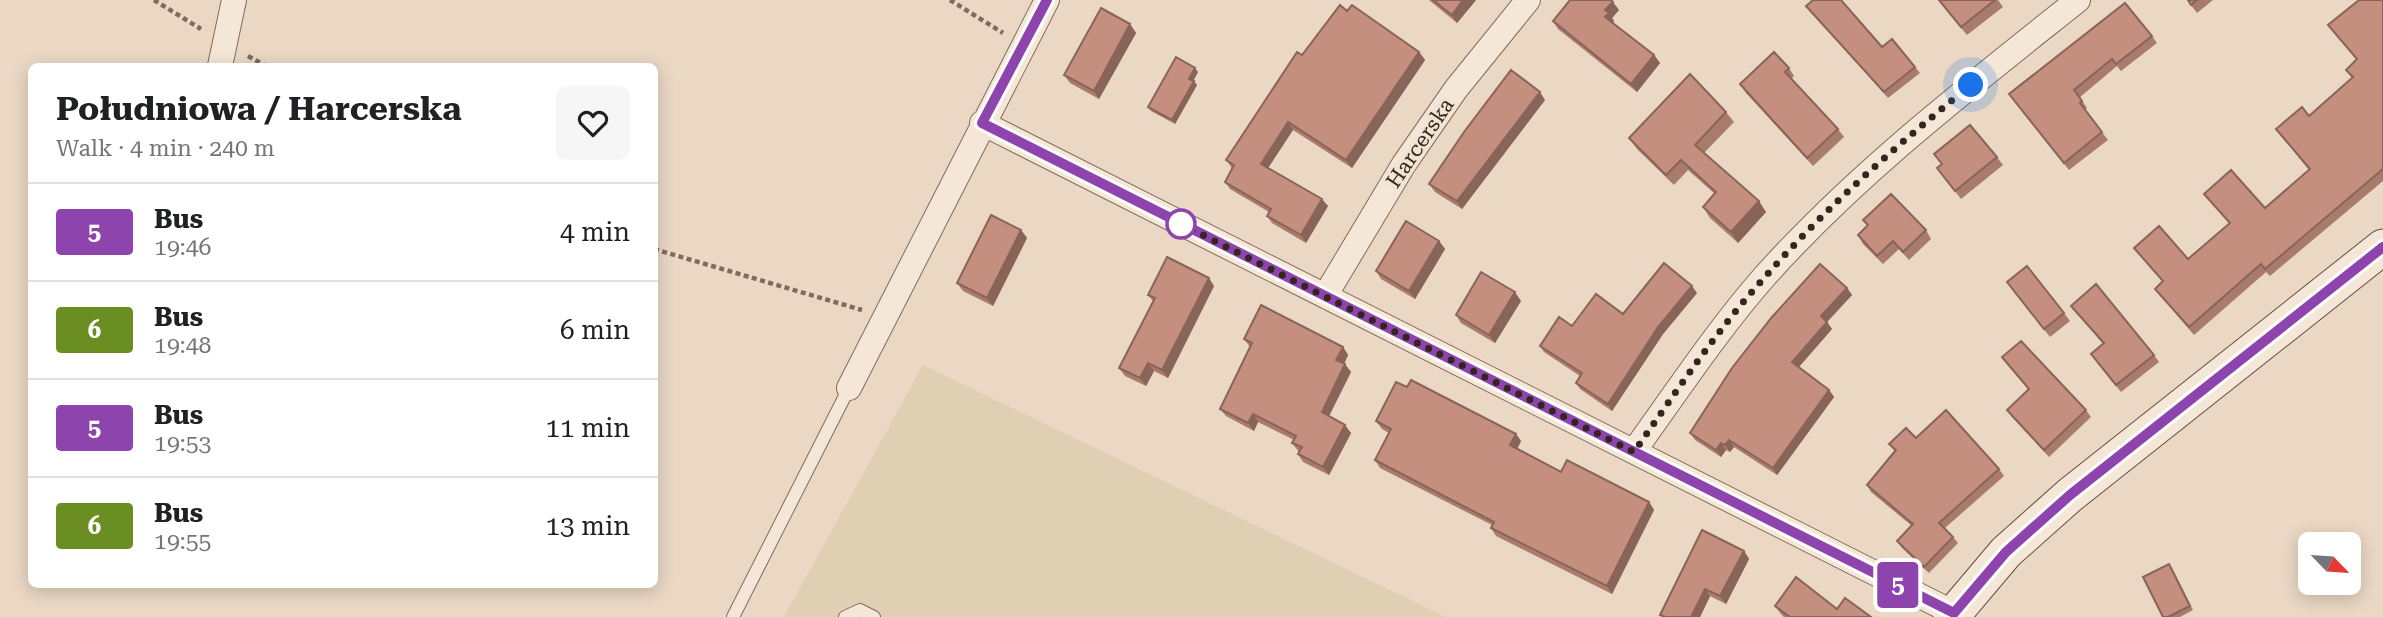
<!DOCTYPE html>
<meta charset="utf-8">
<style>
body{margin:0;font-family:"Roboto Serif",serif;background:#f6f6f6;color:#202124;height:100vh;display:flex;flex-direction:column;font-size:26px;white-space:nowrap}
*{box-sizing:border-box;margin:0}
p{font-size:23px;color:#757577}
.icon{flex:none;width:38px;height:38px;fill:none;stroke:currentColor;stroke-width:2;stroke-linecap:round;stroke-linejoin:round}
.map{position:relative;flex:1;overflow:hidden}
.side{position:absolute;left:28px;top:63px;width:630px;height:525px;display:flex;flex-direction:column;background:#fff;border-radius:10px;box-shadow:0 4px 18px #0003}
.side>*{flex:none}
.badge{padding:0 14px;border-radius:5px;font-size:24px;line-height:46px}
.needle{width:46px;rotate:115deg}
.controls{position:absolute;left:2298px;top:532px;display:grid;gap:14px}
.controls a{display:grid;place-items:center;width:63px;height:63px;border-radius:10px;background:#fff;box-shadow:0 4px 18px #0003;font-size:35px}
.you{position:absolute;width:35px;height:35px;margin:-18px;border:5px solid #fff;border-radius:50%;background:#1a73e8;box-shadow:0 0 0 10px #1a73e833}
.map>.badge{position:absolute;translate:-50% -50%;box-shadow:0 0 0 4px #fff}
.round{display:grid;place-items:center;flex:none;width:74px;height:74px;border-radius:10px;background:#f6f6f6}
.summary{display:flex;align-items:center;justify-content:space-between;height:119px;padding:0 28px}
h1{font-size:33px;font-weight:700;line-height:52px}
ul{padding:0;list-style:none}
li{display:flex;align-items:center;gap:21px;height:98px;padding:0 28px;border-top:2px solid #e0e0e0}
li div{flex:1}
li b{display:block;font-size:26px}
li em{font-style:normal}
li .badge{min-width:77px;font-weight:700;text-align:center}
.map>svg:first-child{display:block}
.farmland{fill:#dfd0b3}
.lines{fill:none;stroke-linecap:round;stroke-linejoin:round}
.lane-casing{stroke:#836a5c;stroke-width:14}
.street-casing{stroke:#836a5c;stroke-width:26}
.secondary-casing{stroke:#654c40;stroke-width:37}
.path{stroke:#836a5c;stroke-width:4.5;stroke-dasharray:5 3.5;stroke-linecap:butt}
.lane{stroke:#f5e7d7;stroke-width:12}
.street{stroke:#f5e7d7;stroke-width:24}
.secondary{stroke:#f5e7d7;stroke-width:35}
.wall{fill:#a97b6c}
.shaded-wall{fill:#896458}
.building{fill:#c48f7e;stroke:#896458;stroke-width:2}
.line-casing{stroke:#fff;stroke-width:16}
.line{stroke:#8e44ad;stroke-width:10}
.walk{stroke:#34261f;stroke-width:7;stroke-dasharray:0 12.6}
.stop-dot{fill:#fff;stroke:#8e44ad;stroke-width:3.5}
.labels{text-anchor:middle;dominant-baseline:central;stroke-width:7;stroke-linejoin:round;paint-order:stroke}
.street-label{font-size:21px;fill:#34261f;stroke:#f2e4d3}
</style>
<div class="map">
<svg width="2383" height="617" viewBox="0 0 2383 617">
<rect width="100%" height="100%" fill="#ead8c4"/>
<path class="farmland" d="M923 365 1446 617H784Z"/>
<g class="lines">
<defs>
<path id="lane" d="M733 617 849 388
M845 617 860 610 874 617"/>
<path id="street" d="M220 66 234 0
M982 123 1954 613
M1325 296 1404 164 1456 89 1528 0
M849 388 1047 0
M1634 451C1676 393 1716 332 1764 277 1858 172 1969 87 2078 0"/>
<path id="secondary" d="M1951 617 2006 552 2070 495 2383 247"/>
</defs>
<use href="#lane" class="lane-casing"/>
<use href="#street" class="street-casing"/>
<use href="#secondary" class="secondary-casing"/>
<path class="path" d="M154 0 201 29
M950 0 1003 33
M248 56 266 66
M654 249 862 310"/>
<use href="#lane" class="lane"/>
<use href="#street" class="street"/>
<use href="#secondary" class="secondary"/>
</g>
<path class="wall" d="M1429 0H1476L1457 23Z
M1938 0H1998L2003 7 1967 35Z
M2187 0H2213L2197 13Z
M2383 0V181L2270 276 2266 272 2194 335 2155 289 2163 282 2134 248 2188 259 2229 223 2204 194 2265 208 2309 170 2276 129 2309 116 2352 78 2346 70 2357 60 2328 25Z
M1806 6 1882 47 1915 67 1920 73 1888 98 1811 12Z
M1619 10 1612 18 1614 21 1613 23 1654 55 1660 63 1637 92 1558 29 1553 21Z
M1347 11 1419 52 1425 60 1352 168 1293 130 1268 168 1328 206 1306 243 1272 223 1267 216 1269 212 1230 189 1225 182 1232 168 1226 160 1302 55Z
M1130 24 1136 33 1099 99 1070 83 1064 75Z
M2152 36 2157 43 2121 71 2117 66 2080 97 2087 108 2085 110 2108 140 2069 170 2009 94Z
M1789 68 1794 76 1791 79 1838 129 1844 137 1813 166 1746 93 1740 84Z
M1198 72 1193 81 1197 85 1175 124 1151 111 1148 107Z
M1545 100 1462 209 1435 192 1429 184Z
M1726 112 1734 122 1704 153 1766 212 1738 243 1710 218 1703 207 1715 194 1688 170 1674 185 1637 149 1629 138Z
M1934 154 1997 157 2003 165 1961 199 1937 168 1942 165Z
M1863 220 1926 230 1931 239 1909 260 1899 249 1883 264 1863 244 1858 235 1868 226Z
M1021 230 1027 238 993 306 963 291 957 283Z
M1439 241 1445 249 1415 299 1381 279 1376 271Z
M2007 282 2064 313 2070 321 2050 337Z
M1214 286 1168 378 1154 371 1146 386 1125 376 1119 368 1153 301 1148 295Z
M1847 288 1852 295 1827 322 1832 329 1799 367 1829 390 1834 397 1777 475 1734 447 1730 452 1726 450 1721 457 1695 440 1690 433Z
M1697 293 1663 334 1612 411 1580 389 1576 383 1580 376 1544 352 1540 346 1572 326Z
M1521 301 1495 343 1461 323 1456 315Z
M2071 306 2154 355 2159 362 2121 392 2091 354 2103 344Z
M1244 339 1343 347 1348 355 1344 364 1351 372 1329 416 1351 433 1329 475 1303 462 1298 454 1299 452 1292 443 1294 440 1258 422 1254 431 1226 416 1220 409 1250 347Z
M2002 357 2086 410 2091 417 2049 457 2012 417 2007 410 2028 389Z
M1407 387 1516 434 1521 441 1517 449 1561 472 1649 502 1654 510 1612 594 1496 536 1491 528 1492 525 1380 468 1375 460 1389 433 1382 429 1376 421Z
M1916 438 1999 469 2004 476 1945 528 1953 537 1958 543 1929 573 1902 548 1897 541 1912 526 1871 492 1867 485 1895 452 1889 444Z
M1744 551 1749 559 1726 604 1710 596 1700 617H1662L1660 615Z
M2172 568 2193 610 2180 617H2163Z
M1775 606 1837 609 1871 617H1784L1781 614Z"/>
<path class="shaded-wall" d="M1463 0H1476L1457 23 1452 15Z
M1613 2 1619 10 1612 18 1614 21 1611 25 1605 17V10Z
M1130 24 1136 33 1099 99 1094 91Z
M1419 52 1425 60 1352 168 1346 160Z
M1654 55 1660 63 1637 92 1631 84Z
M1195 68 1198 72 1192 83 1189 79Z
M1194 81 1197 85 1175 124 1172 120Z
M1540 92 1545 100 1462 209 1457 201Z
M1288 122 1293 130 1266 171 1261 164Z
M1322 199 1328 206 1306 243 1301 235Z
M1759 201 1766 212 1738 243 1731 232Z
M1021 230 1027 238 993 306 987 298Z
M1439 241 1445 249 1415 299 1409 291Z
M1209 278 1214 286 1168 378 1162 370Z
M1692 286 1697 293 1663 334 1612 411 1608 404 1658 327Z
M1847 288 1852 295 1827 322 1832 329 1797 369 1792 362 1821 316Z
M1515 292 1521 301 1495 343 1489 335Z
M1343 347 1348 355 1342 368 1336 360Z
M1148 363 1154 371 1146 386 1140 378Z
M1345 364 1351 372 1327 420 1322 412Z
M1829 390 1834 397 1777 475 1773 468Z
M1253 414 1258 422 1254 431 1248 423Z
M1345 425 1351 433 1329 475 1323 467Z
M1516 434 1521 441 1515 453 1510 445Z
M1729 440 1734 447 1730 452 1725 445Z
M1721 443 1726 450 1721 457 1716 450Z
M1649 502 1654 510 1612 594 1607 586Z
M1744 551 1749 559 1726 604 1720 596Z
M1705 589 1710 596 1700 617H1691Z"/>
<path class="building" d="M1433 0H1463L1452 15Z
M1570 0H1611L1613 2 1605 10 1609 13 1605 17 1654 55 1631 84 1553 21Z
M1813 0H1841L1882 47 1892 39 1915 67 1884 92 1806 6Z
M1939 0H1995L1961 27Z
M2188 0H2197L2191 5Z
M2359 0H2383V169L2265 269 2261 264 2189 327 2155 289 2163 281 2134 248 2159 226 2188 259 2230 223 2204 194 2231 170 2265 208 2310 169 2276 129 2302 107 2309 116 2353 77 2346 70 2357 59 2328 25Z
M2125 3 2152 36 2116 64 2112 59 2074 90 2082 101 2080 103 2102 132 2064 163 2009 94Z
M1340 5 1347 11 1352 5 1419 52 1346 160 1288 122 1261 164 1322 199 1301 235 1267 216 1271 209 1225 182 1234 165 1226 160 1297 52 1302 55Z
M1101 8 1130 24 1094 91 1064 75Z
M1774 52 1789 68 1785 72 1838 129 1807 158 1740 84Z
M1176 57 1195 68 1189 79 1194 81 1172 120 1148 107Z
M1511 70 1540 92 1457 201 1429 184 1464 132Z
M1690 74 1726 112 1695 145 1759 201 1731 232 1703 207 1716 192 1681 160 1666 175 1629 138Z
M1970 125 1997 157 1955 191 1937 168 1942 164 1934 154Z
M1891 194 1926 230 1903 252 1893 241 1877 256 1858 235 1868 225 1863 220Z
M991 215 1021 230 987 298 957 283Z
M1406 221 1439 241 1409 291 1376 271Z
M1167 257 1209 278 1162 370 1148 363 1140 378 1119 368 1155 298 1148 295Z
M1664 263 1692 286 1658 327 1608 404 1576 383 1582 373 1540 346 1559 317 1572 326 1596 294 1623 314Z
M1820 264 1847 288 1821 316 1827 322 1792 362 1829 390 1773 468 1729 440 1725 445 1721 443 1716 450 1690 433 1732 368 1772 317Z
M2027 266 2064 313 2044 329 2007 282Z
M1481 272 1515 292 1489 335 1456 315Z
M2096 284 2154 355 2116 385 2091 354 2104 343 2071 306Z
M1261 305 1343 347 1336 360 1345 364 1322 412 1345 425 1323 467 1298 454 1302 447 1292 443 1296 436 1253 414 1248 423 1220 409 1252 343 1244 339Z
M2021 341 2086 410 2044 450 2007 410 2029 389 2002 357Z
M1411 380 1516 434 1510 445 1561 472 1567 460 1649 502 1607 586 1491 528 1494 522 1375 460 1391 429 1376 421 1396 382 1407 387Z
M1946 410 1999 469 1939 523 1953 537 1924 567 1897 541 1913 524 1867 485 1896 450 1889 444 1906 428 1916 438Z
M1702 530 1744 551 1720 596 1705 589 1691 617H1665L1660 615Z
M2169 564 2190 606 2168 617H2163L2143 577Z
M1796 577 1837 609 1845 598 1871 617H1790L1775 606Z"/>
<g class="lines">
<defs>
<path id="line" d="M1047 0 982 123 1954 613 2006 552 2070 495 2383 247"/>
</defs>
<use href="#line" class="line-casing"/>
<use href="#line" class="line"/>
<path class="walk" d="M1181 224 1634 452C1676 392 1716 331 1765 277 1827 206 1898 144 1971 85"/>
</g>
<circle class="stop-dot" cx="1181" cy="224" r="14"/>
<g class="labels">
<g class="street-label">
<text transform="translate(1420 143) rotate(-56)">Harcerska</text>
</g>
</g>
</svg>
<div class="controls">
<a><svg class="needle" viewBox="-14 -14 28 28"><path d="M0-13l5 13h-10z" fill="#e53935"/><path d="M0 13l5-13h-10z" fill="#757577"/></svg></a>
</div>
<div class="you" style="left:1971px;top:85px"></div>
<b class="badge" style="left:1898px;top:585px;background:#8e44ad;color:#fff">5</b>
<section class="side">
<div class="summary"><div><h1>Południowa / Harcerska</h1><p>Walk · 4 min · 240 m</p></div><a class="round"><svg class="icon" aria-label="heart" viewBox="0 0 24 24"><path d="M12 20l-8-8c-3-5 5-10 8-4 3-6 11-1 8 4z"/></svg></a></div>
<ul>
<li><span class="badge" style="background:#8e44ad;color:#fff">5</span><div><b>Bus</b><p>19:46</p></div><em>4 min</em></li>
<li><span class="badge" style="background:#6b8e23;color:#fff">6</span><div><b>Bus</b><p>19:48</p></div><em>6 min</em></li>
<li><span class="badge" style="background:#8e44ad;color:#fff">5</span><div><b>Bus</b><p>19:53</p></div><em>11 min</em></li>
<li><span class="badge" style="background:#6b8e23;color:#fff">6</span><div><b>Bus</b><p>19:55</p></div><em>13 min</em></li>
</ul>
</section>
</div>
